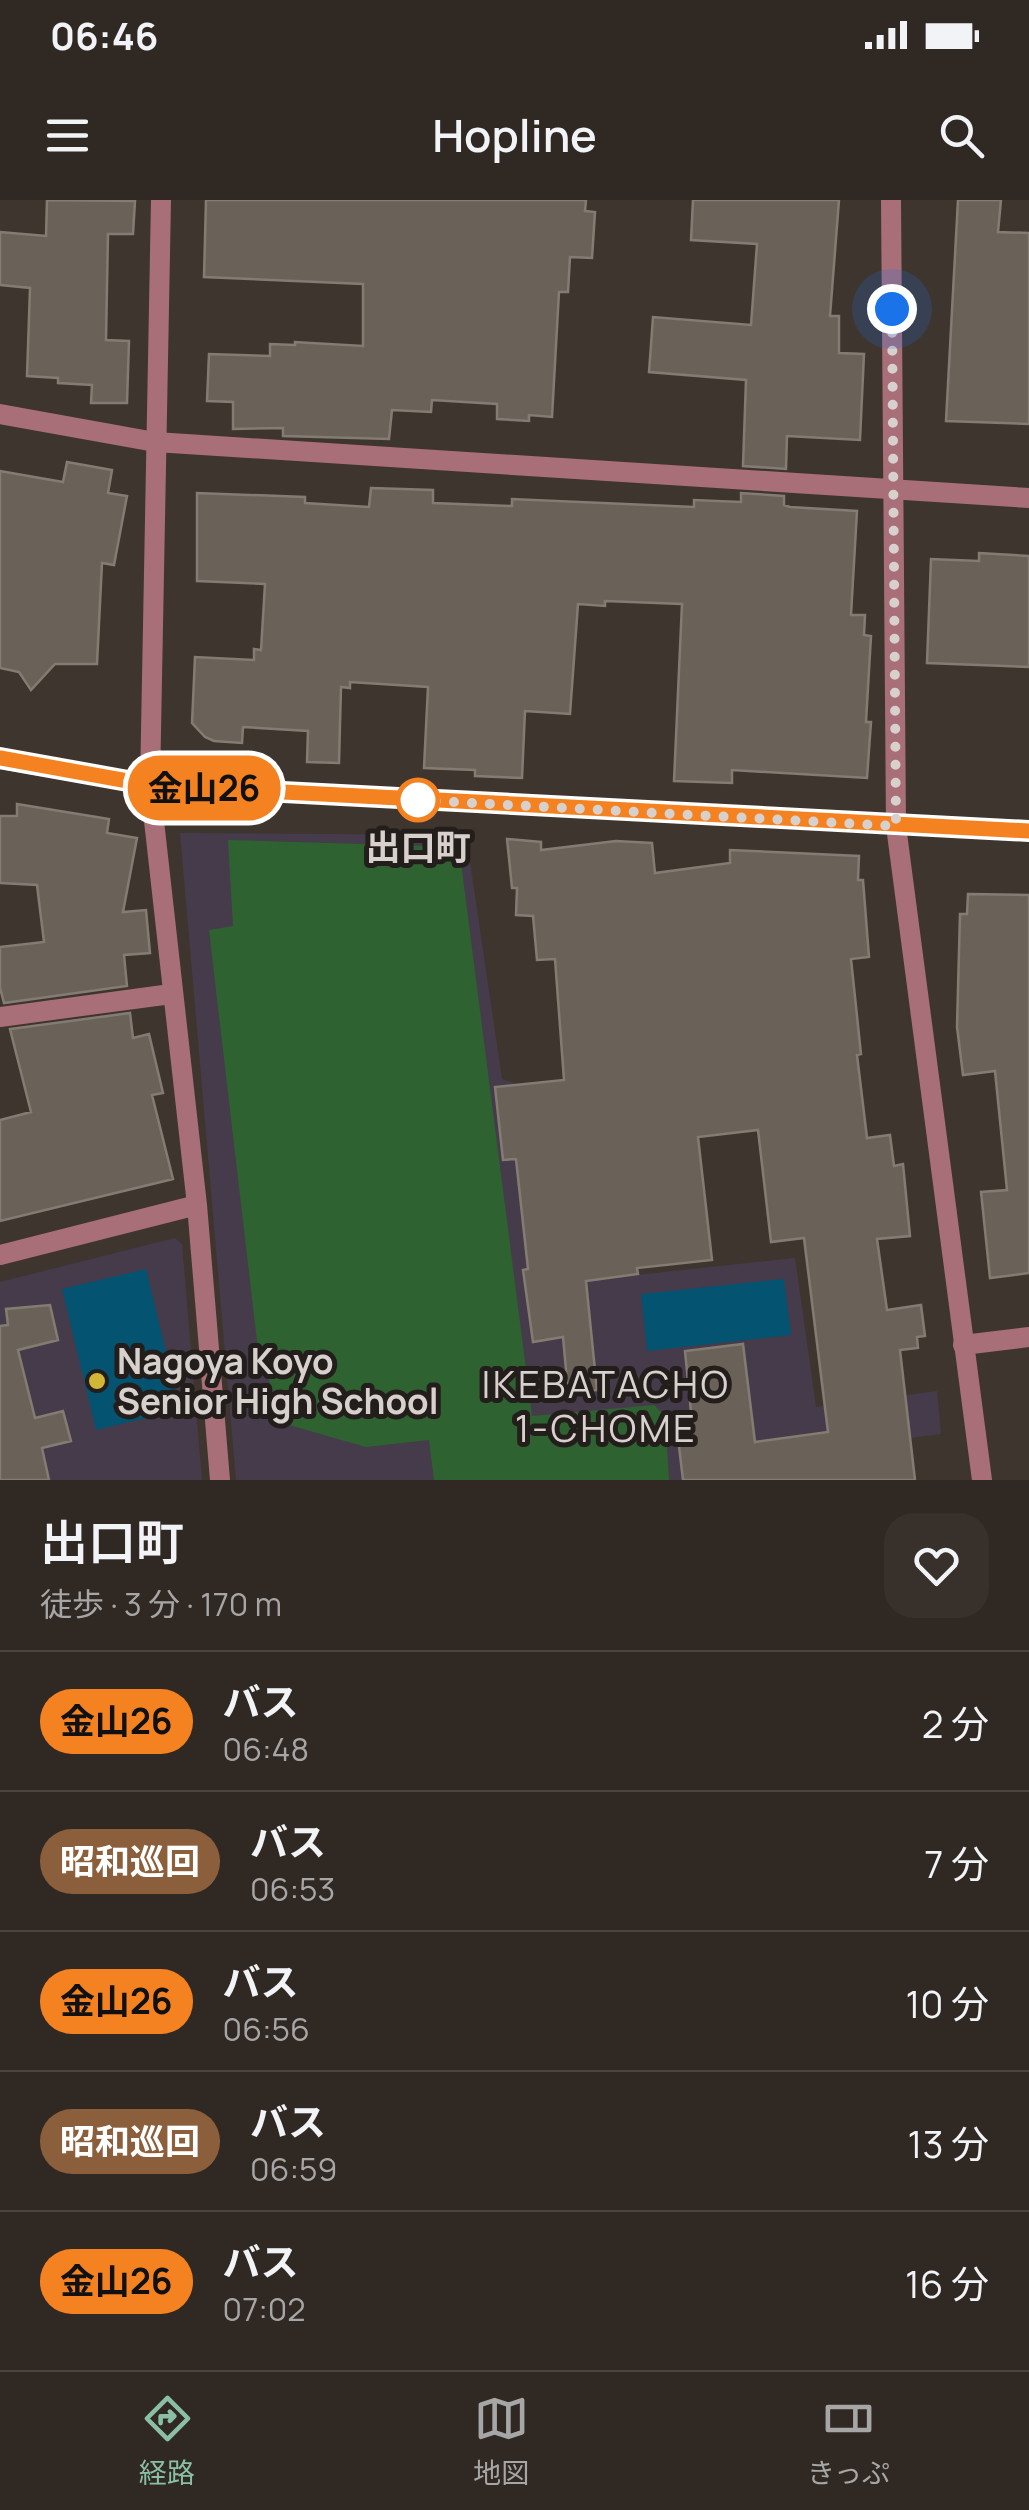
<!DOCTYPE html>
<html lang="ja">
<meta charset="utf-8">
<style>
body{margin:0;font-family:Manrope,"Noto Sans JP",sans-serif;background:#37302b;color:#f1f3f6;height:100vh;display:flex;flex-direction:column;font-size:38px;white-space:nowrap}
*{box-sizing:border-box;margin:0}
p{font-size:32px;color:#a7a6a6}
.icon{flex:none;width:55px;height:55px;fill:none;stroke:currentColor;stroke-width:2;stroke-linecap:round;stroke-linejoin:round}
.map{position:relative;height:1280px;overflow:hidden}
.details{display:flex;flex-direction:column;background:#2f2823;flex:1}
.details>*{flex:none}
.badge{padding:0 20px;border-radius:32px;font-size:35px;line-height:65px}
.you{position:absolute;width:50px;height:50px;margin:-25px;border:8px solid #fff;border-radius:50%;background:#1a73e8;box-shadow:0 0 0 15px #1a73e833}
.map>.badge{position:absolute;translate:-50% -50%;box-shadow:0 0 0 5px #fff}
.round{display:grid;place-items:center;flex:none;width:105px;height:105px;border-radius:30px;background:#37302b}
.summary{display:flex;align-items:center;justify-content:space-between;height:170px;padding:0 40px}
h1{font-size:48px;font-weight:600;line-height:75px}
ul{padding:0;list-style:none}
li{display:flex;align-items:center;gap:30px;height:140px;padding:0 40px;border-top:2px solid #4a4441}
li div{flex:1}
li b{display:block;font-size:38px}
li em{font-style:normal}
li .badge{min-width:110px;font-weight:700;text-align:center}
.status{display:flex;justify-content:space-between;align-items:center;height:70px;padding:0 50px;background:#2f2823;direction:ltr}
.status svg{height:28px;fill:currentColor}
header{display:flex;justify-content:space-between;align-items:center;height:130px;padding:0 40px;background:#2f2823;font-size:45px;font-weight:600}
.menu{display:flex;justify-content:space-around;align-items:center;height:140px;border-top:2px solid #4a4441;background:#2f2823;font-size:28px;color:#a7a6a6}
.menu a{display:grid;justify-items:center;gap:5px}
.menu .selected{color:#8abfa5}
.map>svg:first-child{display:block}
.education{fill:#453b4b}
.green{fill:#2e6331}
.water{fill:#035371}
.building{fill:#6a6258;stroke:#847c72;stroke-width:2.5}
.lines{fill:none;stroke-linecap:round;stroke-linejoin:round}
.minor{stroke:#a96f78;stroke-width:20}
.tertiary{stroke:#a96f78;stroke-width:20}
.line-casing{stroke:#fff;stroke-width:22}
.line{stroke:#f58220;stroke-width:15}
.walk{stroke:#d7d0cc;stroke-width:10;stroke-dasharray:0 18}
.stop-dot{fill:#fff;stroke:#f58220;stroke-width:5}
.poi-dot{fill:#d2b736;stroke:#231e1b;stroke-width:4}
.labels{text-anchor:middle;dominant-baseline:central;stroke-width:10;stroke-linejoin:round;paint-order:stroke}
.stop-label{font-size:35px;font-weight:bold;fill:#d7d0cc;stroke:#231e1b}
.poi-label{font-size:35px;font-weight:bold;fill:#d7d0cc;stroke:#231e1b;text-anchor:start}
.neighbourhood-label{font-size:38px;letter-spacing:2.5px;fill:#d7d0cc;stroke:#231e1b}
</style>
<div class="status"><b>06:46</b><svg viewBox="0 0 49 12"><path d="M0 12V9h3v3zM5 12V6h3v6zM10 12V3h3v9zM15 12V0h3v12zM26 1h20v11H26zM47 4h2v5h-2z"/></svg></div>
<header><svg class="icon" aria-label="menu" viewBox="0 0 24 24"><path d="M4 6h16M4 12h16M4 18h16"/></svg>Hopline<svg class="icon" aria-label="search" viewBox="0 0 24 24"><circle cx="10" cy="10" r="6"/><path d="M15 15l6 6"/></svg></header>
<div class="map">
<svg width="1029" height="1280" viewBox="0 0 1029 1280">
<rect width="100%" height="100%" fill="#3f352f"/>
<path class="education" d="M180 633 466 635 502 879 522 886 589 1080 795 1058 816 1207 937 1191 941 1234 825 1249 829 1280H236Z
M175 1038 182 1044 202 1280H0V1082Z"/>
<path class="green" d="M228 640 459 647 532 1216 654 1205 665 1216 669 1280H434L429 1240 366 1247 289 1225 259 1158 209 730 233 726Z"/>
<path class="water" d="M146 1069 180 1210 96 1230 62 1089Z
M784 1079 791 1135 647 1151 641 1094Z"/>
<path class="building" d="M47 0 135 1 133 34H108L106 140 129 141 127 203H91L92 185 58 183V178L27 176 30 88 0 85V32L46 36Z
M206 0H586L585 11 595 12 592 58 570 57 568 92H559L552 217 529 215V221L497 219V204L432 200 431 212 392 210 389 239 283 236V228L233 229V202L207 201 209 154 270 156V144L295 145V142L363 146V84L204 77Z
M693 0H839L830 116H839V153L864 154 860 240 787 236 786 269 743 266 746 180 649 172 653 117 751 125 757 44 691 40Z
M958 0H1001L998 32 1029 33V224L946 221Z
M67 262 112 270 108 293 127 296 114 365 102 363 97 464H55L31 490 19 472 0 468V271L63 282Z
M371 288 433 290V303L512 306V299L694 307V300L741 302V293L784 296V305L790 307 857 311 851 415H865L864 435 871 436 866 522H871L867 578 732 570V583L674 581 682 404 605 401V406L578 404 570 514 525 511 522 578 475 576V570L424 568 428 487 350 482V488L341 487 339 563 307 562 308 531 243 527 242 543 214 541 205 537 192 523 195 457 254 460V449L261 450 265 384 197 381V293L305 297V303L369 307Z
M979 353 1029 356V467L927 463 931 359 979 361Z
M17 604 109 619 107 633 137 638 123 712 146 710 150 753 124 755 127 786 4 803 0 788V747L44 742 37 685 0 683V616H17Z
M507 639 541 642V650L616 641 652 643 655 673 730 663V650L859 656 858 680H863L869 757 851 759 861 854 857 855 867 938 890 935 894 966 903 964 910 1036 877 1039 887 1110 921 1105 925 1136 917 1137 918 1148 900 1150 915 1280H683L675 1213 691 1212 685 1151 743 1144 755 1242 828 1232 804 1038 771 1042 758 930 698 937 712 1060 637 1068 638 1074 586 1081 597 1190 568 1192 563 1137 533 1142 523 1070 528 1069 516 959 503 960 495 887 564 880 555 759 537 760 533 716 516 715 517 688H512Z
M968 694 1029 695V1073L990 1078 981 992 1007 990 995 871 963 875 957 827 960 714H967Z
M130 813 133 838 149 834 163 893 152 895 173 979 0 1021V920L31 912 10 829Z
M50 1105 58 1140 18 1150 35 1218 63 1211 71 1241 42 1248 49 1280H0V1126L8 1125 6 1109Z"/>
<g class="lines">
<path class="minor" d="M891 0 896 626
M0 214 155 242 1029 298
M150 585 197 1005 220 1280
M0 817 171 794
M0 1055 197 1005
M963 1145 1029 1137"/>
<path class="tertiary" d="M0 559 150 585 1029 631
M150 585 161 0
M896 626 982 1280"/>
</g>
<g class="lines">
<defs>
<path id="line" d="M0 558 150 585 1029 631"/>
</defs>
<use href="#line" class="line-casing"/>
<use href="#line" class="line"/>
<path class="walk" d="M418 600 896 626 892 109"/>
</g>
<circle class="stop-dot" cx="418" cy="600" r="20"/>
<circle class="poi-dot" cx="97" cy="1181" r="10"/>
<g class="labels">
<g class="stop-label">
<text x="418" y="647">出口町</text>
</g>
<g class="poi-label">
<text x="117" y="1161">Nagoya Koyo<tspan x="117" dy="40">Senior High School</tspan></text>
</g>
<g class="neighbourhood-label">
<text x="606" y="1183">IKEBATACHO<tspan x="606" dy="44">1-CHOME</tspan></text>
</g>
</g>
</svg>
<div class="you" style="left:892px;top:109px"></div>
<b class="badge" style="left:204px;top:588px;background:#f58220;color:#111">金山26</b>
</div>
<section class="details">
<div class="summary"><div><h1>出口町</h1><p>徒歩 · 3 分 · 170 m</p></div><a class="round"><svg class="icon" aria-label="heart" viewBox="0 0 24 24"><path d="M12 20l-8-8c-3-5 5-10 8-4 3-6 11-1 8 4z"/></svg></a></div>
<ul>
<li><span class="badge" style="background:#f58220;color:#111">金山26</span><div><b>バス</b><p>06:48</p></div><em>2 分</em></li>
<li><span class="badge" style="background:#8b5e3c;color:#fff">昭和巡回</span><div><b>バス</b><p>06:53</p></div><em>7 分</em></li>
<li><span class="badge" style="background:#f58220;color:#111">金山26</span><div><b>バス</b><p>06:56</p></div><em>10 分</em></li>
<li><span class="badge" style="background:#8b5e3c;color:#fff">昭和巡回</span><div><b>バス</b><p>06:59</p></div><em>13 分</em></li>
<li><span class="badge" style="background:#f58220;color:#111">金山26</span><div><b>バス</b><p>07:02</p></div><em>16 分</em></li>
</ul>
</section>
<nav class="menu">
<a class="selected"><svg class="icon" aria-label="directions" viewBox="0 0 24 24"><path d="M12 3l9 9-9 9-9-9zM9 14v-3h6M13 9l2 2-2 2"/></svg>経路</a>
<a><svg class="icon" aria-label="map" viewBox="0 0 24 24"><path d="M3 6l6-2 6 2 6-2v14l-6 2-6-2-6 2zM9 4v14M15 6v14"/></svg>地図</a>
<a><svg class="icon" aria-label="tickets" viewBox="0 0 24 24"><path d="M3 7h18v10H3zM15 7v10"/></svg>きっぷ</a>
</nav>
